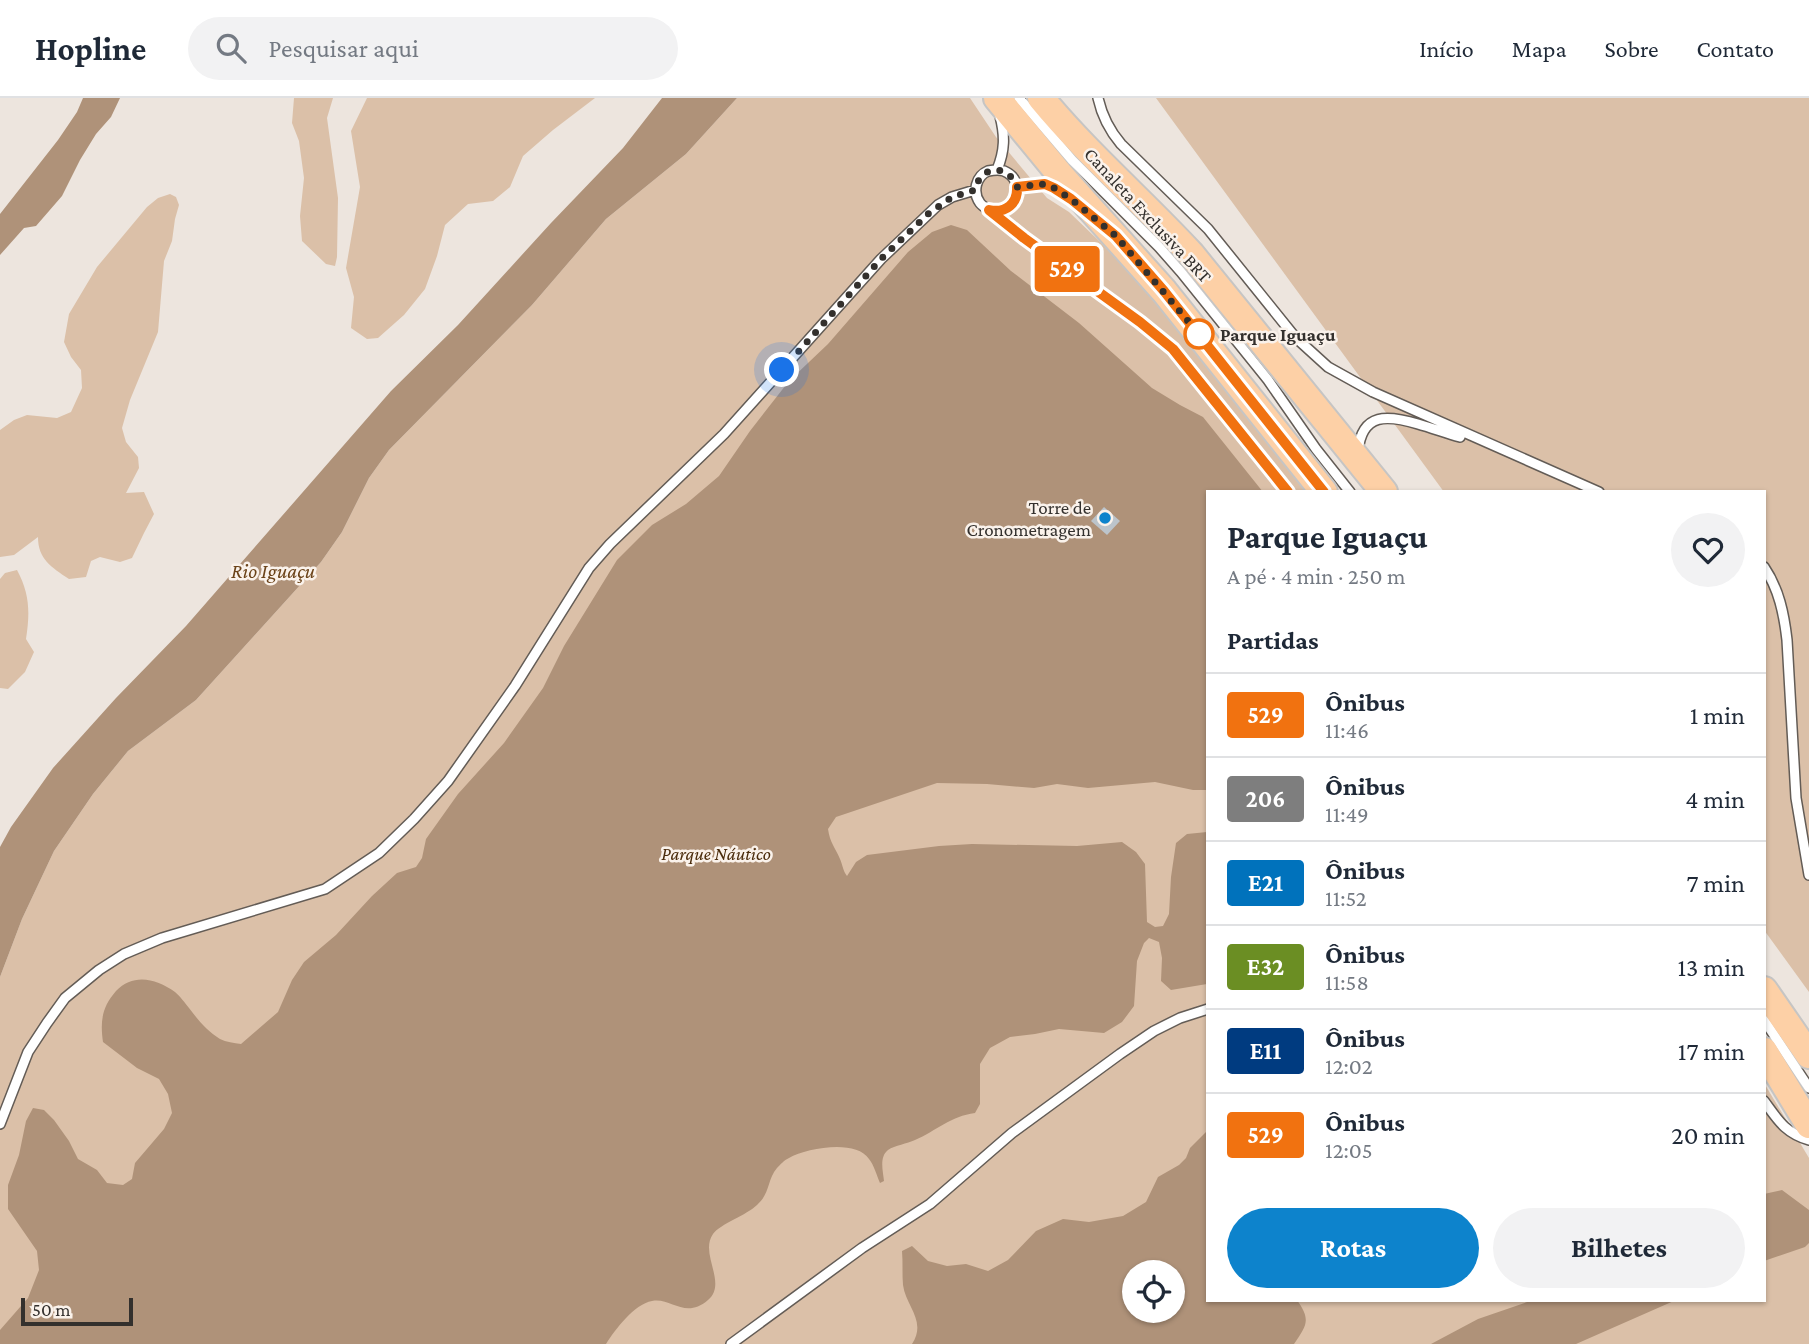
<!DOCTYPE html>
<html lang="pt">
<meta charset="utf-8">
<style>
body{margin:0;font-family:"Crimson Pro",serif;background:#f2f2f3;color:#1f2937;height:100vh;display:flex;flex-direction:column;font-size:26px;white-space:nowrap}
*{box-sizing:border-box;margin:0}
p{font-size:23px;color:#747a83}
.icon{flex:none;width:38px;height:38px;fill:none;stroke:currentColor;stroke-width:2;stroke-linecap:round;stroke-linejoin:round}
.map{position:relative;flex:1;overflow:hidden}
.drawer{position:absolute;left:1206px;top:392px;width:560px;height:812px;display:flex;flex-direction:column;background:#fff;border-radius:0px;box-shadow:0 2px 5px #0004}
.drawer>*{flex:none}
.badge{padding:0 14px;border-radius:5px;font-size:24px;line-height:46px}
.fabs{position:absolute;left:1122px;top:1162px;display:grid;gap:14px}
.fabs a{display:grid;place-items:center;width:63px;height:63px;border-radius:50%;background:#fff;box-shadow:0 2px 5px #0004;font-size:35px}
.scale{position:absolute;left:21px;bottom:18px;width:112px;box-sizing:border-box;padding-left:7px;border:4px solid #33302d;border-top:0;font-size:19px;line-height:24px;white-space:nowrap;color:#33302d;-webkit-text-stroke:5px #faf2eb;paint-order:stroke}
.you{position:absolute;width:35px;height:35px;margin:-18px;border:5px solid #fff;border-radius:50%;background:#1a73e8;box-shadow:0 0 0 10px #1a73e833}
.map>.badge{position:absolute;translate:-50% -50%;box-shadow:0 0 0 4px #fff}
h2{padding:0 21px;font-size:26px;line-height:63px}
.round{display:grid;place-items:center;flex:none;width:74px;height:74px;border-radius:37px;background:#f2f2f3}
.headline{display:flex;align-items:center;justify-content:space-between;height:119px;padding:0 21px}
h1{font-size:33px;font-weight:700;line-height:52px}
.button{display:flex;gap:14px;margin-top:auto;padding:14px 21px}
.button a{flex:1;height:80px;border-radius:42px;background:#0d83cc;color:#fff;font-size:28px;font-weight:700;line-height:80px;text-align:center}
.button a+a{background:#f2f2f3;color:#1f2937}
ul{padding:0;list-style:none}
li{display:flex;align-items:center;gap:21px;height:84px;padding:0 21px;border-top:2px solid #e0e1e3}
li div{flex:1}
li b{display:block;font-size:26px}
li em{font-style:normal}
li .badge{min-width:77px;font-weight:700;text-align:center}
header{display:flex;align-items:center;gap:42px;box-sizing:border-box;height:98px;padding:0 35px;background:#fff;border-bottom:2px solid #e0e1e3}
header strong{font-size:33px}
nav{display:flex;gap:38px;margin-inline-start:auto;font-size:24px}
.search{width:490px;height:63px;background:#f2f2f3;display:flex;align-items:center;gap:18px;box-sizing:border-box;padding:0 24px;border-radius:38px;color:#747a83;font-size:26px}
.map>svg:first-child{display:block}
.green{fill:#dbc0a8;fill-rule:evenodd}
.water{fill:#af9279;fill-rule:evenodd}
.building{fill:#bcc4cb}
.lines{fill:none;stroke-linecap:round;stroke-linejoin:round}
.lane-casing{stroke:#635c56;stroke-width:12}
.primary-casing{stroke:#c6c5c4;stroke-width:30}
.lane{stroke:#fff;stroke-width:9}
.primary{stroke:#fdd0a6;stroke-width:26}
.line-casing{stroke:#fff;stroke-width:16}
.line{stroke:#f17210;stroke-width:10}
.walk{stroke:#33302d;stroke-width:7;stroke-dasharray:0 12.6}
.stop-dot{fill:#fff;stroke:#f17210;stroke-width:3.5}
.poi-dot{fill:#0d83cc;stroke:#faf2eb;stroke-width:2.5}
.labels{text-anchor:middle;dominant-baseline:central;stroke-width:5;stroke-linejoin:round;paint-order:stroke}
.street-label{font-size:19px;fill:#33302d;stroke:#faf2eb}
.stop-label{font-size:19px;font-weight:bold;fill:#33302d;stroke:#faf2eb;text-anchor:start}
.poi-label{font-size:19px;fill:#33302d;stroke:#faf2eb;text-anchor:end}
.park-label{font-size:19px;font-style:italic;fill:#4a2b0b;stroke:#faf2eb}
.water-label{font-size:21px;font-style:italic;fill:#6b4319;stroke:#faf2eb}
</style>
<header>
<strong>Hopline</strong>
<div class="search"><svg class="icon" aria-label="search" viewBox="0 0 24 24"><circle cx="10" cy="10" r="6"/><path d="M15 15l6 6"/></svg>Pesquisar aqui</div>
<nav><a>Início</a><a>Mapa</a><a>Sobre</a><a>Contato</a></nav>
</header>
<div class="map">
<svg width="1809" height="1246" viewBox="0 0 1809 1246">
<rect width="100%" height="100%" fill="#ede5de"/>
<path class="green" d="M294 0H333L327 20 338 100 337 159 335 168 326 166 302 143 300 118 304 80 299 43 292 25Z
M367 0H595L553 32 523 58 510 89 493 103 468 106 445 127 437 158 425 191 404 217 378 240 367 241 351 230 354 199 346 170 360 89 351 33Z
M737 0H970L996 39 1047 100 1069 114 1143 185 1310 394H1208V1202H1764V985L1809 1060V1246H0V879L22 821 54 753 93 696 128 653 196 602 321 464 342 434 369 380 389 352 532 207 606 121 686 56ZM1134 1174H1172V1213H1134Z
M1156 0H1809V894L1764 832V394H1444Z
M170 96 176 99 179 107 175 121 172 143 164 163 158 234 130 302 122 330 126 344 138 359 139 370 126 395 144 394 154 416 144 435 132 460 120 464 100 459 91 463 86 479 69 481C51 469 38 461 38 439L14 457 0 459V332L14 322 27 317 57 320 71 314 82 290 81 272 71 259 64 244 69 216 97 169 147 109 158 100Z
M17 472C30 496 30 515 26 541L34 554 25 574 8 591 0 590V481L5 475Z"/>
<path class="water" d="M83 0H120L111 19 96 36 80 62 62 98 36 128 24 130 0 157V116L58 42 77 14Z
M662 0H737L686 56 606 121 532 207 389 352 369 380 342 434 321 464 196 602 128 653 93 696 54 753 22 821 0 879V749L11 729 53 670 116 600 186 528 391 293 458 227 551 125 623 50Z
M951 127 967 132 1011 173 1079 225 1152 290 1180 307 1203 319 1263 394H1208L1207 692H1193L1155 684 1088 690 1057 686 1034 690 987 686 937 685 836 719 828 731C830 745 835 749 840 761 843 768 843 773 847 778L856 764 867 757 939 748 972 746 1077 748 1122 744 1136 754 1145 766 1147 824 1155 829 1163 828 1169 816 1171 779 1176 745 1187 736 1207 734V886L1171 892 1161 883 1162 860 1159 844 1149 840 1144 845 1137 863 1134 908 1122 924 1104 935 1059 931 1035 936 1010 939 990 950 980 966V1006L975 1015C951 1018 936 1033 915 1042 907 1046 895 1047 888 1052 879 1059 883 1073 884 1083L880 1085C877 1078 874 1067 869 1061 856 1041 807 1050 789 1060 784 1062 780 1067 777 1070 767 1082 770 1096 757 1107 747 1117 720 1126 713 1136 699 1156 728 1185 708 1202 685 1222 671 1199 652 1203 634 1206 615 1232 606 1246H0V1232L28 1200 39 1172 37 1153 8 1111V1087L19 1057 26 1023 33 1010 44 1012 54 1022 69 1043 78 1061 97 1072 107 1085 123 1087 132 1081 135 1065 164 1031 172 1015 168 996 159 981 137 970 103 944C100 923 102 909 116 893 133 875 156 880 175 894 180 898 185 905 189 910 198 922 207 933 220 941 226 944 234 945 241 946L278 914 292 882 304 864 336 837 372 798 397 775 416 769 422 760 426 741 458 696 504 645 543 590 564 548 617 462 652 427 686 406 719 378 750 333 789 283 828 246 908 154 932 134Z
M1207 1033 1208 1202H1297C1311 1222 1307 1227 1294 1246H912C927 1223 906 1209 903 1187 902 1176 903 1164 902 1153L912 1148 928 1163 947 1168 966 1166 988 1173 1008 1162 1036 1133 1063 1121 1089 1124 1123 1118 1146 1104 1158 1079 1179 1067 1186 1060 1190 1050ZM1134 1174H1172V1213H1134Z
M1782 1092 1809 1112V1145L1805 1149 1764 1163V1096Z
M1533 1202H1676L1576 1246H1431L1478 1221Z"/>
<path class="building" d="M1104 409 1120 423 1107 437 1091 423Z"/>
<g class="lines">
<defs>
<path id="lane" d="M1019 0 1072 62 1159 149 1181 174 1268 282 1316 351 1350 394
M1098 0C1102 18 1109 32 1121 46L1208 131 1295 239 1328 269 1373 294 1599 394
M997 72C1005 52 1005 38 1000 18
M1017 89 1045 87 1062 95
M989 112C1016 117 1028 83 1004 73 999 71 993 72 988 73 976 78 972 94 980 105 983 109 988 111 992 114 1006 125 1020 137 1034 147 1060 166 1086 185 1112 204 1139 223 1164 242 1186 266L1288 394
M1358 353C1362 314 1388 317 1418 326 1432 330 1446 335 1460 339
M1764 469C1779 491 1784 516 1787 542L1796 700 1809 777
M1764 922 1809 990
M1764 1003C1778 1022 1785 1035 1809 1042
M0 1026 28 954 47 925 65 900 99 872 124 856 162 840 325 791 379 755 414 721 448 683 515 588 589 470 610 446 724 336 881 161 938 107 952 99 975 92
M731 1246 862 1150 930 1106 1012 1035 1120 956 1154 933 1180 920 1208 911"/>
<path id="primary" d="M997 0 1062 79 1164 193 1324 394
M1041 0C1087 56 1142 103 1191 156L1384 394
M1764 892 1809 957
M1764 953 1809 1027"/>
</defs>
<use href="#lane" class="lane-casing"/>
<use href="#primary" class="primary-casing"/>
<use href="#lane" class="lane"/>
<use href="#primary" class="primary"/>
</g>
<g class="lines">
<defs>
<path id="line" d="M1288 394 1173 251 1140 224 1024 140 989 112C1006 116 1018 105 1017 89L1045 86 1054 90 1071 101 1116 138 1164 193 1324 394"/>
</defs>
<use href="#line" class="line-casing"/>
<use href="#line" class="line"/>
<path class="walk" d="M782 272 881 161 928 116 952 99 975 92C980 67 1008 65 1017 89L1045 86 1054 90 1071 101 1116 138 1199 236"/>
</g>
<circle class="stop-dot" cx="1199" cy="236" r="14"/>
<circle class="poi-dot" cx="1105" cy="420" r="7"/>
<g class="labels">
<g class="street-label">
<text transform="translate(1148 117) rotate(47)">Canaleta Exclusiva BRT</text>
</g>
<g class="stop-label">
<text x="1220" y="236">Parque Iguaçu</text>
</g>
<g class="poi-label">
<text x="1091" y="409">Torre de<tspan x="1091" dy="22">Cronometragem</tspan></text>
</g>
<g class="park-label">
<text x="716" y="755">Parque Náutico</text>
</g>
<g class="water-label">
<text x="273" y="473">Rio Iguaçu</text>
</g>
</g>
</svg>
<div class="fabs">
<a><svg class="icon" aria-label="locate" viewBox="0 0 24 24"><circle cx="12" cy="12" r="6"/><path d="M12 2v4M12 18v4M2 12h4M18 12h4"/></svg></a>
</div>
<div class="scale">50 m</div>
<div class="you" style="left:782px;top:272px"></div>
<b class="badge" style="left:1067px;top:171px;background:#f17210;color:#fff">529</b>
<section class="drawer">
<div class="headline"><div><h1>Parque Iguaçu</h1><p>A pé · 4 min · 250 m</p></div><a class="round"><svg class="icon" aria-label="heart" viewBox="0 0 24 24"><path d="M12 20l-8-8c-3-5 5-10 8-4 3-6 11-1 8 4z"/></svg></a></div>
<h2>Partidas</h2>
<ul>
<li><span class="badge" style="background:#f17210;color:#fff">529</span><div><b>Ônibus</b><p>11:46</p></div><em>1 min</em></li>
<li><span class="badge" style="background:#7e7e7e;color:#fff">206</span><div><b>Ônibus</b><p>11:49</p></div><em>4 min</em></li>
<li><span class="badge" style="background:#0072bc;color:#fff">E21</span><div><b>Ônibus</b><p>11:52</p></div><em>7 min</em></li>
<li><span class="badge" style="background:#6b8e23;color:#fff">E32</span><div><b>Ônibus</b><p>11:58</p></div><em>13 min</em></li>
<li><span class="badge" style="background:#003b80;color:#fff">E11</span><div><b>Ônibus</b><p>12:02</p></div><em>17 min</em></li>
<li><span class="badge" style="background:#f17210;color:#fff">529</span><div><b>Ônibus</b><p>12:05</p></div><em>20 min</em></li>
</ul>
<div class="button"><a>Rotas</a><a>Bilhetes</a></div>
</section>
</div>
